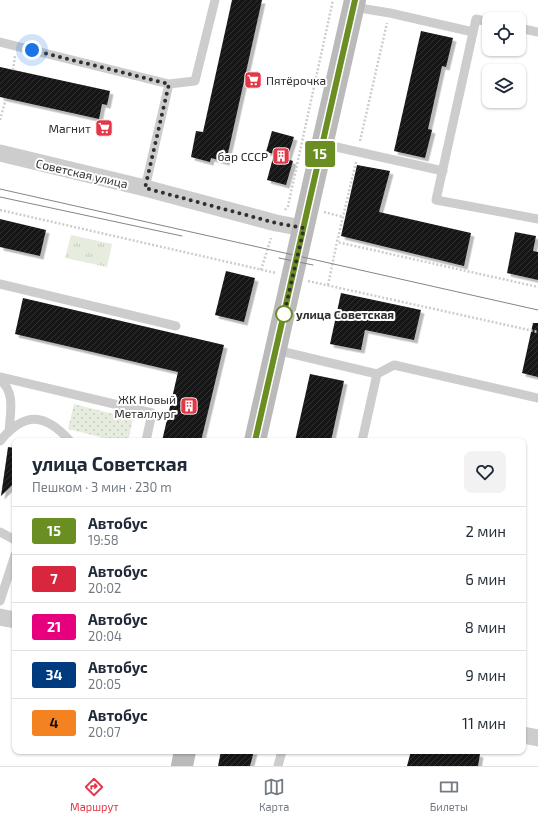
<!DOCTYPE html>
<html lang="ru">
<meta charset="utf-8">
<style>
body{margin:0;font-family:"Exo 2",sans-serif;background:#f2f2f3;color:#1f2937;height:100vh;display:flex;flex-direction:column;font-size:15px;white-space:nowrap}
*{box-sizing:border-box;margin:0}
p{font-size:13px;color:#747a83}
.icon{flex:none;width:22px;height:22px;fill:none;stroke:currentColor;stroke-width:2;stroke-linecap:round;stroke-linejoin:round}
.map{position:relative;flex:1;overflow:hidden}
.side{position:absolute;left:12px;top:438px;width:514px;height:316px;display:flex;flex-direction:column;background:#fff;border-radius:8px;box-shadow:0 1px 3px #0004}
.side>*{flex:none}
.badge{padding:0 8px;border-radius:3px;font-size:14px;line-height:26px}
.fabs{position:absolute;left:482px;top:12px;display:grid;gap:8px}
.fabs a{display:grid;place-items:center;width:44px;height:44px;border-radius:8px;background:#fff;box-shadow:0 1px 3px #0004;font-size:20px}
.you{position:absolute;width:20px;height:20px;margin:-10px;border:3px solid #fff;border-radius:50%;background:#1a73e8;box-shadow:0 0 0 6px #1a73e833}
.map>.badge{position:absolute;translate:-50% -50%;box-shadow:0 0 0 2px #fff}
.round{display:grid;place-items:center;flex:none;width:42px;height:42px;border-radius:8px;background:#f2f2f3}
.headline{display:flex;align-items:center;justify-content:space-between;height:68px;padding:0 20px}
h1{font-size:19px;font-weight:700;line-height:30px}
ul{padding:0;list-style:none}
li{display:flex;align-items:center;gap:12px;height:48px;padding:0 20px;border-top:1px solid #e0e1e3}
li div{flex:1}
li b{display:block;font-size:15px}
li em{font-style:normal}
li .badge{min-width:44px;font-weight:700;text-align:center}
.dock{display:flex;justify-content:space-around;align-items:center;height:56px;border-top:1px solid #e0e1e3;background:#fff;font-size:11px;color:#747a83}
.dock a{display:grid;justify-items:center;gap:2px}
.dock .active{color:#e23747}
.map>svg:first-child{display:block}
.grass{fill:url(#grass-dots)}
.park{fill:url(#park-tufts)}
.building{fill:url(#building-hatch);filter:url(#shadow)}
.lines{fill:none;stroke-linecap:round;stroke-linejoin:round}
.path{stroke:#cdcdcd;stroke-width:2.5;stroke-dasharray:2 2;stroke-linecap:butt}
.lane{stroke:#cdcdcd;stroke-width:9}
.street{stroke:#cdcdcd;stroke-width:17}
.secondary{stroke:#bababa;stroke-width:22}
.tram{stroke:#858585;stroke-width:1}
.line-casing{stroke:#fff;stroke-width:9}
.line{stroke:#6b8e23;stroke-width:6}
.walk{stroke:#303030;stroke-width:4;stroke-dasharray:0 7.2}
.stop-dot{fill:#fff;stroke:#6b8e23;stroke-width:2}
.labels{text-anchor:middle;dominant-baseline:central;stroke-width:4;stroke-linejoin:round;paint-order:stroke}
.poi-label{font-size:12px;fill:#303030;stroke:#fff;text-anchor:end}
.street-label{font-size:12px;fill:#303030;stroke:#fff}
.stop-label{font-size:12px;font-weight:bold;fill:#303030;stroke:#fff;text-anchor:start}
</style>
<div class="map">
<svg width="538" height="766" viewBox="0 0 538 766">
<defs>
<pattern id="grass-dots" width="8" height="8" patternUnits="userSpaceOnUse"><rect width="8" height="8" fill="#e6ecde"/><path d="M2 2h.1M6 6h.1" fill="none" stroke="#c6cbbf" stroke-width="1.8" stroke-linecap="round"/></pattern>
<pattern id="park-tufts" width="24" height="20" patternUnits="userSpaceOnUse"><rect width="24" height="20" fill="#e6ecde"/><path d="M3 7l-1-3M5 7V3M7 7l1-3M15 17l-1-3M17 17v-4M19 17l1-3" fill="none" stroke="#c6cbbf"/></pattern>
<pattern id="building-hatch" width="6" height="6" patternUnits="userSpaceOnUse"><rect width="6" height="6" fill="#171717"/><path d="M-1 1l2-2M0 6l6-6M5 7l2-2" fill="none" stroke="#303030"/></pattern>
<filter id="shadow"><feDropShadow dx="3.5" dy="3.5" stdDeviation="0" flood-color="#0004"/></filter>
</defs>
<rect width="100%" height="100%" fill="#fff"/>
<path class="grass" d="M74 404 133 419 128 441H116L68 429Z"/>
<path class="park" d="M71 235 112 244 107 267 65 258Z"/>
<path class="building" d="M232 0H262L226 162 211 158 210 162 191 157 196 131 203 132Z
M421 31 453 38 446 67 442 66 428 129 432 130 425 158 394 151Z
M0 67 110 91 107 105 102 104 99 119 0 97Z
M272 131 294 137 287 159 293 161 286 185 267 180 274 154 266 152Z
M357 165 390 171 379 212 471 233 464 266 341 236Z
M0 219 46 230 40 256 0 247Z
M515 232 536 236 533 251 538 252V280L507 273Z
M226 271 255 278 244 322 215 315Z
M341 293 421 310 414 340 365 330 361 350 330 344Z
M23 298 224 345 201 441H162L178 372 15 334Z
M533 323H538V377L522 373Z
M310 374 344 381 331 441H295Z
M8 447 15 448V482L1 496Z
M221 751H254L250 766H218Z
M411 751H467L480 754 478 766H407Z"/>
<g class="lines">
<path class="path" d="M13 70 15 56
M0 120 6 98
M360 141 387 23
M356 162 337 242 538 287
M0 210 276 273
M285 210 288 206 333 0
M324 212 343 217
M261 270 271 238
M308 281 538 332
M328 285 337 242"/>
<path class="lane" d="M353 7 390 13 473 32
M489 22 476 19 436 200 538 219
M519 28 538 32
M0 42 169 84
M323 144 443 171
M145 188 169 84 195 81 215 0
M0 284 176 326
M276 350 377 374 394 365 538 398
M0 377 152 413 146 441
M0 380C16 392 10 414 9 432
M0 441C25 411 45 413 70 441
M362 441 377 374
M0 532 15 540
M0 601 15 555
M278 766 282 751"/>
<path class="street" d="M0 153 145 188 276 223 303 228
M0 617 15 620
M523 735 538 738"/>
<path class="secondary" d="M255 441 355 0
M182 766 185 751"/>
<path class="tram" d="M0 189 538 310
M0 197 182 236
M279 258 313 265"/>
</g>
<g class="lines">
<defs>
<path id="line" d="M255 441 355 0"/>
</defs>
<use href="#line" class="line-casing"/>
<use href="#line" class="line"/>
<path class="walk" d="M32 50 169 84 145 188 276 223 304 228 284 314"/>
</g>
<defs>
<symbol id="supermarket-square" viewBox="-11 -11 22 22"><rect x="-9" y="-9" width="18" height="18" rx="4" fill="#e23747" stroke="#fff"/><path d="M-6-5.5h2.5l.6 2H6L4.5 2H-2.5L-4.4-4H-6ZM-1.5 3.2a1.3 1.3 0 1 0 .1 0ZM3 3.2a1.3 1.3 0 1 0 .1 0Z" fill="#fff"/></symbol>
<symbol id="building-square" viewBox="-11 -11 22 22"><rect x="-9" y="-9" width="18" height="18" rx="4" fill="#e23747" stroke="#fff"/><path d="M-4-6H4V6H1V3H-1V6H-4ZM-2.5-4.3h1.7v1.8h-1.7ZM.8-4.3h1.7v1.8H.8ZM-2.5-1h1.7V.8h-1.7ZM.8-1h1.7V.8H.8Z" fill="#fff"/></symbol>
</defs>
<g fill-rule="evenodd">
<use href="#supermarket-square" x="243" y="70" width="20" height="20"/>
<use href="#supermarket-square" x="94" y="118" width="20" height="20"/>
<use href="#building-square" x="271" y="146" width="20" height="20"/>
<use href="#building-square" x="179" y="396" width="20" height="20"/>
</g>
<circle class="stop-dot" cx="284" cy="314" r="8"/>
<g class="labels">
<g class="poi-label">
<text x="266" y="80" text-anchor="start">Пятёрочка</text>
<text x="91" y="128">Магнит</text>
<text x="268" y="156">бар СССР</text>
<text x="176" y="399">ЖК Новый<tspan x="176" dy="14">Металлург</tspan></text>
</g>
<g class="street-label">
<text transform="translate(82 173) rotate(13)">Советская улица</text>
</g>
<g class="stop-label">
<text x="296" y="314">улица Советская</text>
</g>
</g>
</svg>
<div class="fabs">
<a><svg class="icon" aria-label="locate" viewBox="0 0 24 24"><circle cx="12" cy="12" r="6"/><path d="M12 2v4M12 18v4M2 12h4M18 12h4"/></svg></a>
<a><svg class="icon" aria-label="layers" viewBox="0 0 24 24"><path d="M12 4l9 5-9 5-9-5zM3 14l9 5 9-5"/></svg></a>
</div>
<div class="you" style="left:32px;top:50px"></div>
<b class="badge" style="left:320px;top:154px;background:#6b8e23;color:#fff">15</b>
<section class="side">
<div class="headline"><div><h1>улица Советская</h1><p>Пешком · 3 мин · 230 m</p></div><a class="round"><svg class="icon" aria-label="heart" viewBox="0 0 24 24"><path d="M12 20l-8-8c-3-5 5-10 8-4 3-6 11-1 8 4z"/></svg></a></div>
<ul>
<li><span class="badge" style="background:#6b8e23;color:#fff">15</span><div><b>Автобус</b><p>19:58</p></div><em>2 мин</em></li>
<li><span class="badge" style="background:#d7263d;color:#fff">7</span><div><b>Автобус</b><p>20:02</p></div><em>6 мин</em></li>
<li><span class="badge" style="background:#e6007e;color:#fff">21</span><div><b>Автобус</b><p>20:04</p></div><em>8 мин</em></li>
<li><span class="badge" style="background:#003b80;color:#fff">34</span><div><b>Автобус</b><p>20:05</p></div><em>9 мин</em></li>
<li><span class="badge" style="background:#f58220;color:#111">4</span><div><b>Автобус</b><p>20:07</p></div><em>11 мин</em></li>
</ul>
</section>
</div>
<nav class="dock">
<a class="active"><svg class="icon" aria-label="directions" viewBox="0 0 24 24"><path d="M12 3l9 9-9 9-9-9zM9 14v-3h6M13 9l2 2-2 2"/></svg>Маршрут</a>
<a><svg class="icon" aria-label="map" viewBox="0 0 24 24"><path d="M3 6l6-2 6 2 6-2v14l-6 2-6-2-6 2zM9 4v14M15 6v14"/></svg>Карта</a>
<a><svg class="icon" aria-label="tickets" viewBox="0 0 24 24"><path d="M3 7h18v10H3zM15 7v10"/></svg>Билеты</a>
</nav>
